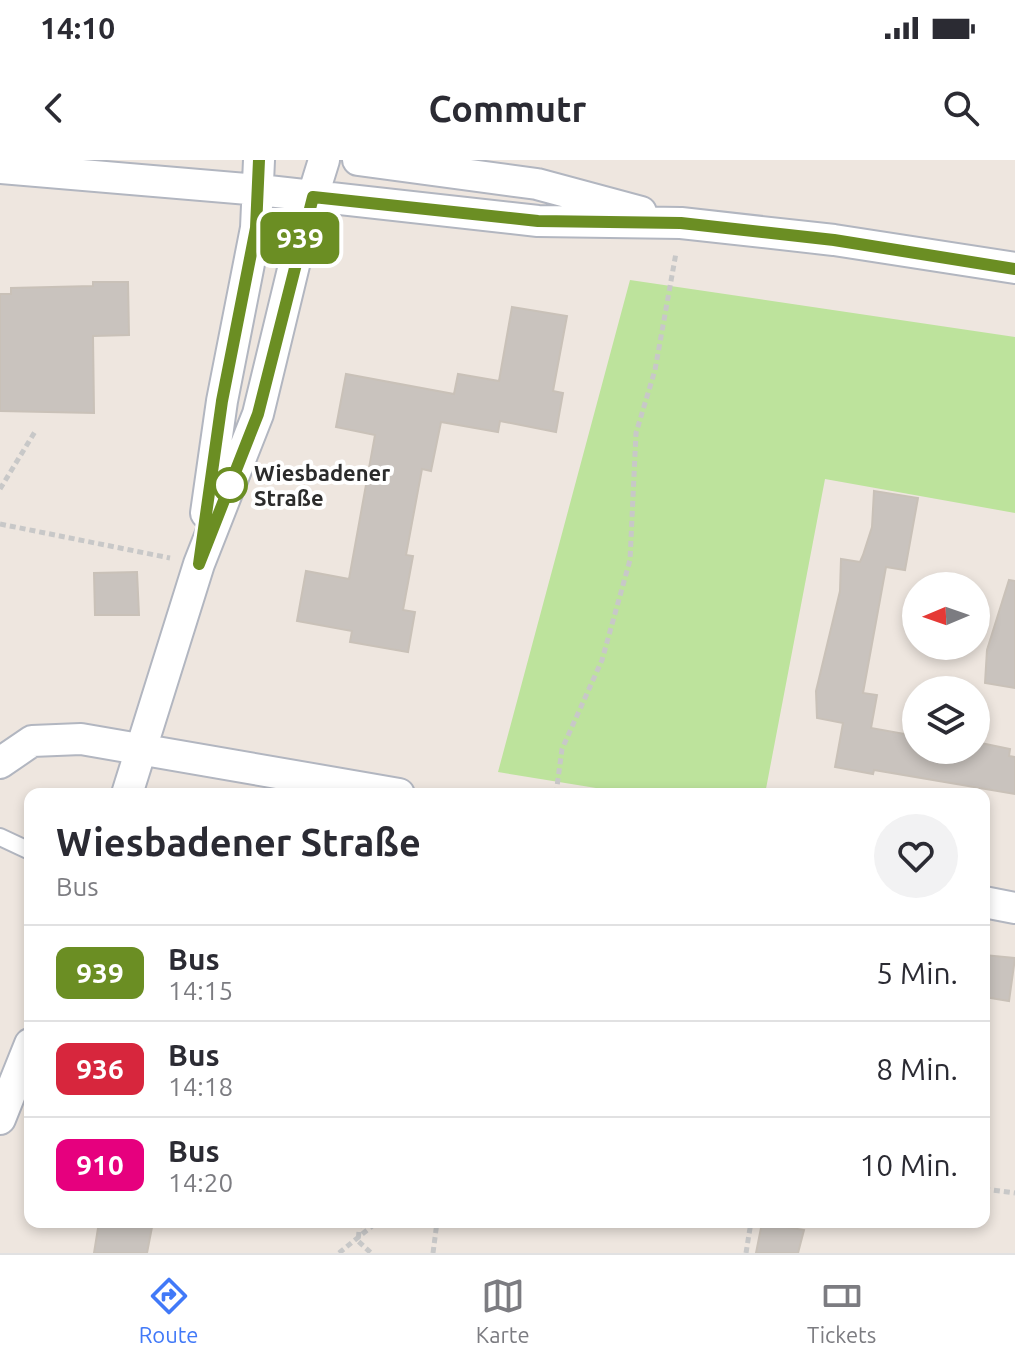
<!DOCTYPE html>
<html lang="de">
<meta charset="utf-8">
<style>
body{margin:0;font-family:Ubuntu,sans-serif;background:#f2f2f3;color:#2b2b33;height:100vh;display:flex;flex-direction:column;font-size:30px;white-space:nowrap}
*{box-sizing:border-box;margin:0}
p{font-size:26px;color:#7c7c81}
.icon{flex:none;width:44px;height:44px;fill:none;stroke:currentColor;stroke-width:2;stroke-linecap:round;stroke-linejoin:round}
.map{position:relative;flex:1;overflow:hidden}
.panel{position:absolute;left:24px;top:628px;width:966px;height:440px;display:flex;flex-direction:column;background:#fff;border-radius:16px;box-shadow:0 4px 12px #0003}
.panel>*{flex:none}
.badge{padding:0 16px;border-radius:12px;font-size:28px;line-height:52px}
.needle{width:52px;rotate:268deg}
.controls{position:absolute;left:902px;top:412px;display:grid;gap:16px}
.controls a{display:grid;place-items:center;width:88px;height:88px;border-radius:50%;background:#fff;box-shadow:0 4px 12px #0003;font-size:40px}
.map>.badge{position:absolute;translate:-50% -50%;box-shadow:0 0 0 4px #fff}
.round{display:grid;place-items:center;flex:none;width:84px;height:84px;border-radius:42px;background:#f2f2f3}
.summary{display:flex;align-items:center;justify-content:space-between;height:136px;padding:0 32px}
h1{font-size:38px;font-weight:700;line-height:60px}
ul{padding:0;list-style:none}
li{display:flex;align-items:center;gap:24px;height:96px;padding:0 32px;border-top:2px solid #e1e1e2}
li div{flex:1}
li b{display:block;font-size:30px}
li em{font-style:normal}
li .badge{min-width:88px;font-weight:700;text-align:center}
.status{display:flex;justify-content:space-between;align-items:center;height:56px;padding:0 40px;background:#fff;direction:ltr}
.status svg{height:22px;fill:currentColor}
header{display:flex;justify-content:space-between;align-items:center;height:104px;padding:0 32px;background:#fff;font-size:36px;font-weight:700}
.tab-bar{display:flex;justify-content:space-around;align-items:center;height:112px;border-top:2px solid #e1e1e2;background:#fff;font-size:22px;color:#7c7c81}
.tab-bar a{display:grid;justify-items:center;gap:4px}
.tab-bar .on{color:#4179f8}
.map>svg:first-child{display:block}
.green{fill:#bde39c}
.building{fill:#c9c3be;stroke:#c9c1b8;stroke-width:2}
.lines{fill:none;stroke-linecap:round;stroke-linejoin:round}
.service-casing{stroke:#b2b6c0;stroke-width:20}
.minor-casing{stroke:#b2b6c0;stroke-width:34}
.path{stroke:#c8c8c8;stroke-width:5;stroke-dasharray:6 4;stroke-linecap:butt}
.service{stroke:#fff;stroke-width:16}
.minor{stroke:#fff;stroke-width:30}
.line-casing{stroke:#fff;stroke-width:18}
.line{stroke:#6b8e23;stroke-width:12}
.stop-dot{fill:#fff;stroke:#6b8e23;stroke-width:4}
.labels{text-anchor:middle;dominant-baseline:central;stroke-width:8;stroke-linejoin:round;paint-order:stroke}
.stop-label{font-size:22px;font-weight:bold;fill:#2c2c2c;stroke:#fff;text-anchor:start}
</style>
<div class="status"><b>14:10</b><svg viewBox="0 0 49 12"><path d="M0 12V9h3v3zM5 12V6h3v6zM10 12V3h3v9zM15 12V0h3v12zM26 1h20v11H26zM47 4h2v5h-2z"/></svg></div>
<header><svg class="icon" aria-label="back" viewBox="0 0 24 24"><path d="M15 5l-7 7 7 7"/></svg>Commutr<svg class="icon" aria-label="search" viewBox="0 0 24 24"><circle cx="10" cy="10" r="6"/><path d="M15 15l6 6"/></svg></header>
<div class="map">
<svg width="1015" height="1093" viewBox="0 0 1015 1093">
<rect width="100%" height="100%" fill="#eee6df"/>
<path class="green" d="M630 120 1015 177V353L825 319 765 634H633L498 612Z"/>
<path class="building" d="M93 122H128L129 175 93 176 94 253 0 251V134H11V128L93 126Z
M512 147 567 156 553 231 563 233 556 272 500 261 498 272 441 262 431 311 422 309 406 395 413 396 403 450 415 452 408 492 350 482 352 471 297 461 306 411 349 419 375 275 336 267 346 214 454 234 458 214 499 221Z
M874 331 918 338 905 410 886 407 863 533 877 535 871 568 916 576V590H976V582L1010 589 1009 596 1015 597V634L874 610 873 614 835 607 843 563 817 558 816 531 840 431 841 399 860 402 863 395 872 367Z
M137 412 139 455H95L94 413Z
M1009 420 1015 421V528L985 523 987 490Z
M984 795 1015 798 1009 841 984 837Z
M99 1062H153L147 1093H94Z
M762 1063 804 1070 798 1093H756Z"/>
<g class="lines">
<defs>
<path id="service" d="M0 677 30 691"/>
<path id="minor" d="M358 0 537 24 641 52
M0 8 259 30 538 61 681 63 834 80 1015 108
M206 353 222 241 256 68 259 0
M0 603 32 581 81 579 399 634
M127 634 199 404 258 254 303 68 324 0
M984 742 1015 748
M0 959 30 884"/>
</defs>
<use href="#service" class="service-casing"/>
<use href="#minor" class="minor-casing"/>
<path class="path" d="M0 329 36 270
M0 364 170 398
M556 634 562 589 602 500 630 400 636 273 655 210 676 93
M984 1029 1015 1033
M360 1062 358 1081 371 1093
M339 1093 377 1062
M433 1093 437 1062
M746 1093 751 1062"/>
<use href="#service" class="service"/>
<use href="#minor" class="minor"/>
</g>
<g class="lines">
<defs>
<path id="line" d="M259 0 256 68 222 241 199 404 258 254 313 37 538 61 681 63 834 80 1015 109"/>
</defs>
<use href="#line" class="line-casing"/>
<use href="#line" class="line"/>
</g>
<circle class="stop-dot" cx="230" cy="325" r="16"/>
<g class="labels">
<g class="stop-label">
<text x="254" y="312">Wiesbadener<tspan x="254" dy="25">Straße</tspan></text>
</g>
</g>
</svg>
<div class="controls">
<a><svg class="needle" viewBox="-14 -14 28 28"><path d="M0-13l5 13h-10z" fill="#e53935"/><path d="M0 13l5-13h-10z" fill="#7c7c81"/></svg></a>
<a><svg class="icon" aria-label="layers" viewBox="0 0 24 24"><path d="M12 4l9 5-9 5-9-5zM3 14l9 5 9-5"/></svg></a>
</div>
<b class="badge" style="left:300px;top:78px;background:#6b8e23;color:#fff">939</b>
<section class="panel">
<div class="summary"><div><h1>Wiesbadener Straße</h1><p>Bus</p></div><a class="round"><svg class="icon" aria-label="heart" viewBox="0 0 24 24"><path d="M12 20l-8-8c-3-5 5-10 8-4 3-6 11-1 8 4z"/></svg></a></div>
<ul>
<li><span class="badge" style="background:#6b8e23;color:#fff">939</span><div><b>Bus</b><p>14:15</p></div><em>5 Min.</em></li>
<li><span class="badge" style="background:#d7263d;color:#fff">936</span><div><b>Bus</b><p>14:18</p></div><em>8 Min.</em></li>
<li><span class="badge" style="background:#e6007e;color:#fff">910</span><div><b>Bus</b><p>14:20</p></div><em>10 Min.</em></li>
</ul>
</section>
</div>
<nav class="tab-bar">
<a class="on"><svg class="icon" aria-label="directions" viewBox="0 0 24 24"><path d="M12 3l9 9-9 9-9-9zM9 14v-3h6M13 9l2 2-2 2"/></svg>Route</a>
<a><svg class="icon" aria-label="map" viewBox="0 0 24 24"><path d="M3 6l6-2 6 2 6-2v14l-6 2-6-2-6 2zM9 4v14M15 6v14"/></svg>Karte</a>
<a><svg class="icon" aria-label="tickets" viewBox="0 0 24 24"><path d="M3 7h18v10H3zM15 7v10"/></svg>Tickets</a>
</nav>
